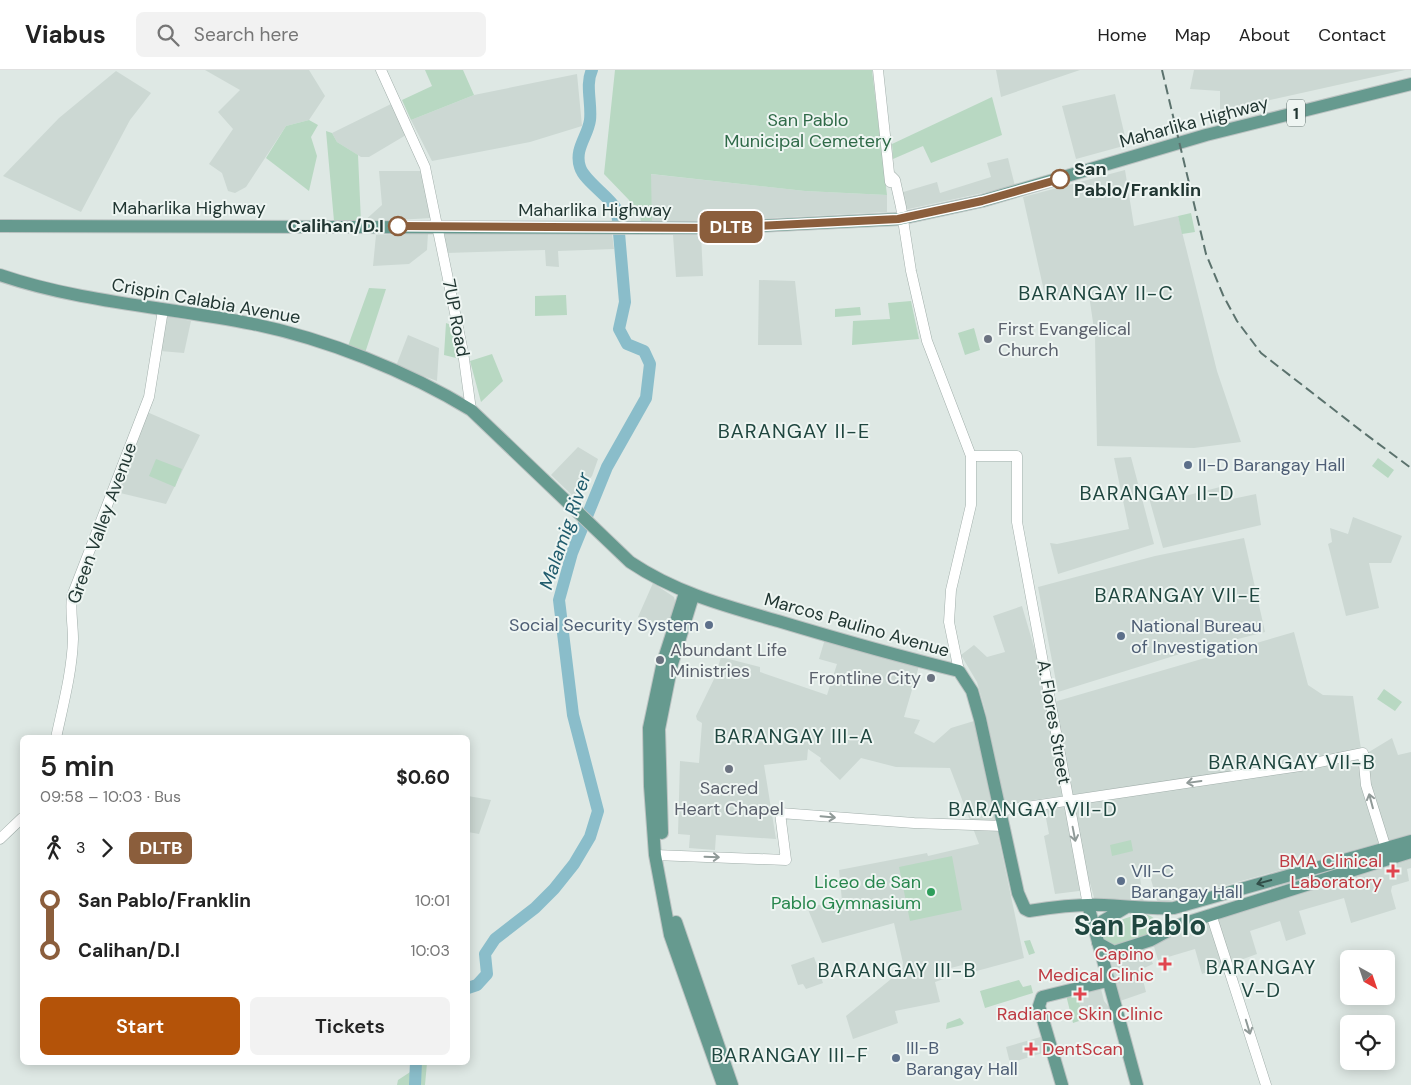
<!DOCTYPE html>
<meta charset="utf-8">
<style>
body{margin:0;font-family:"DM Sans",sans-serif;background:#f2f2f2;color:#222;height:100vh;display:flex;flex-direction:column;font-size:19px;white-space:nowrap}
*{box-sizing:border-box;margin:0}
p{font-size:16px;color:#767676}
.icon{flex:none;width:28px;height:28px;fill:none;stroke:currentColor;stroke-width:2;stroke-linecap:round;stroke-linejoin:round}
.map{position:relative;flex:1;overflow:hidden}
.panel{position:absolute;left:20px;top:665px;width:450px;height:330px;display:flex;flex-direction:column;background:#fff;border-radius:8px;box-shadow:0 2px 12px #0003}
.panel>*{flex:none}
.badge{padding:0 10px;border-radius:8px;font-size:18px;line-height:32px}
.needle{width:32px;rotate:140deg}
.controls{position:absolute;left:1340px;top:880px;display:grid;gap:10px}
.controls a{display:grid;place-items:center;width:55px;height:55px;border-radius:8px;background:#fff;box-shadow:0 2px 12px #0003;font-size:25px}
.map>.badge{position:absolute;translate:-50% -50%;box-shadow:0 0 0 2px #fff}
.legs{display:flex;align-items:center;gap:8px;height:55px;padding:0 20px;font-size:16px}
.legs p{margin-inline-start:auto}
.headline{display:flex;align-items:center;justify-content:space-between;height:85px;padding:0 20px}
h1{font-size:28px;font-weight:600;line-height:38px}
.primary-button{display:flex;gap:10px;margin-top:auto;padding:10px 20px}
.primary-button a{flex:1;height:58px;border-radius:8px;background:#b45309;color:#fff;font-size:20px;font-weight:600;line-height:58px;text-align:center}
.primary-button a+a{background:#f2f2f2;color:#222}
ul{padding:0 20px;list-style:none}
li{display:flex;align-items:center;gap:18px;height:50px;font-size:19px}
li i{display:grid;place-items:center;width:8px;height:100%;margin:0 6px;background:currentColor}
li i::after{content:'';width:12px;height:12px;margin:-6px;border:4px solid;border-radius:50%;background:#fff}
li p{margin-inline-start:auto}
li:first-child i{background:linear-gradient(#0000 50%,currentColor 0)}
li:last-child i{background:linear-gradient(currentColor 50%,#0000 0)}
header{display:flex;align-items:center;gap:30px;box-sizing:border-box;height:70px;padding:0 25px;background:#fff;border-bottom:1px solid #e0e0e0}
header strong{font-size:24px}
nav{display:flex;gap:28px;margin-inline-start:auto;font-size:18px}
.search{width:350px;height:45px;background:#f2f2f2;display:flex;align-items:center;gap:12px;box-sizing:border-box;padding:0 18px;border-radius:8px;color:#767676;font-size:19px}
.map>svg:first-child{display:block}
.built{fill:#ccd8d3}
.green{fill:#b8d8c2}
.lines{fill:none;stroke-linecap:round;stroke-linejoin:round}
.river{stroke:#8abdca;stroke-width:12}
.minor-casing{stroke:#a2afab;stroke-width:11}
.major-casing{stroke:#bcc3c2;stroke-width:14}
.minor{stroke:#fff;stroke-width:10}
.major{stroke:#669a8f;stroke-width:12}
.rail{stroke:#5b726d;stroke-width:2;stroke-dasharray:10 5;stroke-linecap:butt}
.oneway{stroke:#909a98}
.oneway2{stroke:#324f49}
.line-1-casing{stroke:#fff;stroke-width:11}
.line-1{stroke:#8b5e3c;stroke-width:8}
.stop-1-dot{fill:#fff;stroke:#8b5e3c;stroke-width:2.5}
.worship-dot{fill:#6b7280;stroke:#eef5f2;stroke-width:2}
.service-dot{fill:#5c6f8a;stroke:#eef5f2;stroke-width:2}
.health-dot{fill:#e0444e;stroke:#eef5f2;stroke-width:2}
.leisure-dot{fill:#2e9e5b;stroke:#eef5f2;stroke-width:2}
.labels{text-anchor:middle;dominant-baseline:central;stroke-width:4;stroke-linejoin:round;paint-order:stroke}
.shield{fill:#eef5f2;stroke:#5e6f6c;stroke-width:1}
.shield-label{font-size:16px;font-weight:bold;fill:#213632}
.park-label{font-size:18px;fill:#2f6a48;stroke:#eef5f2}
.street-label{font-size:18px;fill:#213632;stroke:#eef5f2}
.stop-label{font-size:18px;font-weight:bold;fill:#213632;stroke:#eef5f2;text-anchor:start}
.worship-label{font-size:18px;fill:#5b616d;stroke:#eef5f2;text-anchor:start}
.service-label{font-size:18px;fill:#4e5e75;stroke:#eef5f2;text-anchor:start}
.health-label{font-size:18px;fill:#be3a42;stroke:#eef5f2;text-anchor:end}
.leisure-label{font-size:18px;fill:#27864d;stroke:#eef5f2;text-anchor:end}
.water-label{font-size:19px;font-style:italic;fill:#215c6d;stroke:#eef5f2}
.quarter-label{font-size:20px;letter-spacing:1px;fill:#1f463f;stroke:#eef5f2}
.town-label{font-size:28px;font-weight:bold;fill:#1f463f;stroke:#eef5f2}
</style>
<header>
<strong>Viabus</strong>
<div class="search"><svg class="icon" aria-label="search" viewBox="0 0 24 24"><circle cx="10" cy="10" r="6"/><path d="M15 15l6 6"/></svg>Search here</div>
<nav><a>Home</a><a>Map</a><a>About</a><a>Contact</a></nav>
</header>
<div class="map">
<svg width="1411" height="1015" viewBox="0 0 1411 1015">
<rect width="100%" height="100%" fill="#dee8e4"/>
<path class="built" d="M205 0H309L325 26 309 50 286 56 246 117 235 123 228 121 222 103 209 94 233 59 218 42 240 20Z
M996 0H1080L1001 27Z
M1194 0H1405L1270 30 1220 46V21L1190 19Z
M116 1 151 23 130 50 81 142 3 106 59 48Z
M577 4 582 56 530 72 432 91 411 50 474 25Z
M1115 24 1127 75 1076 89 1062 36Z
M391 34 406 65 369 87H361L337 72 332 63Z
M1008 88 1015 116 904 140 900 123 937 112 940 123 991 107 987 93Z
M1125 100 1134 156 1178 146 1217 301 1241 372 1194 378 1097 376 1095 266 1089 225 1046 230 1023 127Z
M379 101H422L431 148 363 152 382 135Z
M650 104 805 121 887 125V142L652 154Z
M428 163 427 180 409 194 373 196 376 165Z
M444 164H612L614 179 558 181 559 197 546 196 545 180 446 183Z
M701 164 703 206 676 207 673 165Z
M759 210 795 211 802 275H758Z
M165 246 191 251 184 283 160 281Z
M408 265 439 278 437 311 396 296Z
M147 342 200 365 166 434 116 422Z
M578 377 598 389 592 406 574 427 551 405Z
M1131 387 1154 474 1058 504 1050 473 1057 474 1129 459 1114 388Z
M1228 415 1232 429 1256 424 1261 455 1163 478 1149 428 1169 421 1173 429Z
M1353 447 1402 466 1391 493H1369L1379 538 1346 546 1328 474 1332 472 1330 458 1348 464Z
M1244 468 1265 562 1180 584 1058 622 1038 517 1155 486Z
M653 513 674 527 676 535 666 557 638 547Z
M1022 536 1048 625 1054 632 1294 562 1308 615 1323 625 1353 626 1361 679 1303 692 1005 734 985 640 977 612 961 585 974 575 987 587 1005 582 993 546Z
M825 569 919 596 904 647 920 650 914 663 934 673 951 658 974 651 1024 888 973 902 970 893 947 899 949 907 935 912 940 932 895 941 898 953 853 969 846 946 902 900 903 893 894 853 822 873 807 837 842 831 839 800 927 783 928 786 979 774 950 698 896 697 861 688 840 710 820 691 821 688 808 679 807 690 764 695 776 769 716 765 715 780 689 778 690 765 678 764 680 691 699 693 702 653 697 650 696 646 715 607 721 587 760 597V602L827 625 837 594 819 589Z
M1392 668 1398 685 1411 682V764L1158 834 1148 799 1139 801 1144 833 1095 831 1090 813 1079 821 1055 824 1044 766 1049 764 1044 738 1359 688Z
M468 726 491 730 479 764 468 762Z
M1411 786V798L1407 799 1409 811 1392 816 1391 821 1396 839 1351 853 1344 828 1299 841 1306 864 1286 871 1280 851 1250 861 1257 884 1202 904 1195 879 1158 890 1153 873 1274 826Z
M1145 876 1153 894 1144 898V901L1141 902 1146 922 1120 931 1108 890 1125 882Z
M814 887 823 913 806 919 803 914 798 915 791 895Z
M1100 915 1104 931 1113 942 1085 949 1075 922Z
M1044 966 1049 981 1010 993 1006 977Z"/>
<path class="green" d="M425 0H463L474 25 411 50 402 30 432 16Z
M615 0H872L887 125 805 121 651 104 652 154 641 153 640 145 631 144 629 130 604 104Z
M992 27 1002 65 931 93 923 76 893 89 892 74Z
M309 50 318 55 311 67 317 86 309 121 266 88 286 56Z
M326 61 332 63 337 72 358 85 361 152 334 151Z
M1191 143 1195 162 1182 164 1178 146Z
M369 218 386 219 365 283 348 276Z
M566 225 567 245 535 246V226Z
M911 231 919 269 852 275 853 251 890 249 888 233Z
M860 237 861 245 835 247V239Z
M446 253 454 256 460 289 444 285Z
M974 258 980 280 965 285 958 263Z
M492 284 503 311 481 332 470 291Z
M1378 388 1394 400 1388 408 1372 396Z
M156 389 182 399 175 417 149 406Z
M1384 619 1402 632 1395 641 1377 629Z
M1131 770 1133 781 1112 786 1110 775Z
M952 786 962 840 910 851 899 797Z
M1140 844C1150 844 1155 847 1159 856L1156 864 1115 879 1102 869 1100 862C1112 852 1126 848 1140 844Z
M1030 870 1035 883 1029 885 1024 871Z
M1019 910 1023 917 1031 915 1033 923 985 938 980 921Z
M1075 922 1085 949 1073 953 1066 925Z
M960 948 964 953 962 955 946 959 947 953Z
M424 993H427L425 1015H397L398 1010Z"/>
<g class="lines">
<path class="river" d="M468 918 477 915 487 904 485 884 495 869 535 838 554 819 574 794 590 767 598 741 573 645 559 530 572 483 607 397 646 328 650 294 644 281 627 274 619 259 625 232 617 140C609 126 584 111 580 97 574 79 588 66 590 50 592 34 585 14 592 0
M415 1015 416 992"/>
<defs>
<path id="minor" d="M381 0 425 97 463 282 471 340
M878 0 890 112
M891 106 895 110 901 137 911 201 927 271 971 386V435L951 520 949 552 959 601
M971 386H1017V452L1088 835
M56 668C63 635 72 602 73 569 73 554 70 541 72 526L149 327 163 240
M999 741 1300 696 1363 683 1366 715 1388 785
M0 769 22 748
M655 785 786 790 780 743 914 753 1003 756
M1211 844 1266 1015"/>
<path id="major" d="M0 156 719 158 899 149 982 131 1206 65 1411 14
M0 205C82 233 169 237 253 254 326 269 407 301 471 340L630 492C676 523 726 536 778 551 838 569 898 586 959 601L972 621 980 649 1018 823 1025 839 1029 841C1054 837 1078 834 1104 835 1127 836 1150 839 1174 838L1411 771
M685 523 663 592 649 658 650 716 655 785 670 865 723 1015
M662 763 659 659 672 594 693 526
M1088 835 1137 1015
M676 852 732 1015
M1095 860 1103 851 1125 838
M1098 873 1114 882 1151 870 1179 855 1411 782
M1062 1015 1039 936 1042 927 1107 911"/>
</defs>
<use href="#minor" class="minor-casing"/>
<use href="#major" class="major-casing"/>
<use href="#minor" class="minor"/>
<use href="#major" class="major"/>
<path class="rail" d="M1162 0 1206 184 1223 225 1237 251 1261 283 1364 363 1411 398"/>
</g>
<defs><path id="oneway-shaft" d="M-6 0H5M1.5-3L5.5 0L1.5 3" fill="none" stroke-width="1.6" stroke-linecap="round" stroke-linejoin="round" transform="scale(1.25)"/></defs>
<g class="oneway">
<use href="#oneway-shaft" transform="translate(1194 712) rotate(172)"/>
<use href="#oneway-shaft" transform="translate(1371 731) rotate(-105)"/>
<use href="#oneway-shaft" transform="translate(828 747) rotate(5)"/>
<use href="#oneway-shaft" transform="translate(1074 764) rotate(79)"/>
<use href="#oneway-shaft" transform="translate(712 787) rotate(2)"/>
<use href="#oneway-shaft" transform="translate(1248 957) rotate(73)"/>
</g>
<use class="oneway2" href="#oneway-shaft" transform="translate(1264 812) rotate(165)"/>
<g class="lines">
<defs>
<path id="line-1" d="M398 156 719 158 898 149 982 131 1060 109"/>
</defs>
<use href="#line-1" class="line-1-casing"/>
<use href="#line-1" class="line-1"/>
</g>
<g class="stop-1-dot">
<circle cx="1060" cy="109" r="9"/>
<circle cx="398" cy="156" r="9"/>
</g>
<g class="worship-dot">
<circle cx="988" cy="269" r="5"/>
<circle cx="660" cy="590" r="5"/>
<circle cx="931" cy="608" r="5"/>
<circle cx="729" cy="699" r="5"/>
</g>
<g class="service-dot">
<circle cx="1188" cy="395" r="5"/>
<circle cx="709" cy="555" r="5"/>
<circle cx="1121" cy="566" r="5"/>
<circle cx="1121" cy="811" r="5"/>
<circle cx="896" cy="988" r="5"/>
</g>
<g class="health-dot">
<path d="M1390.5 793.5h5v5h5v5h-5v5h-5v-5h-5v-5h5z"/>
<path d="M1162.5 886.5h5v5h5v5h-5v5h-5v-5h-5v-5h5z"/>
<path d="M1077.5 916.5h5v5h5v5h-5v5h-5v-5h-5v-5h5z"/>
<path d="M1028.5 971.5h5v5h5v5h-5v5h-5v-5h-5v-5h5z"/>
</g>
<circle class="leisure-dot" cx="931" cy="822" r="5"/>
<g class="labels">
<rect class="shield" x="1287" y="29.5" width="18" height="27" rx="4"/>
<g class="shield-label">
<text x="1296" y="43">1</text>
</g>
<g class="park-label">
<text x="808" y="50">San Pablo<tspan x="808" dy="21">Municipal Cemetery</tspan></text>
</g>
<g class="street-label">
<text transform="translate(1194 52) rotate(-15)">Maharlika Highway</text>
<text x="189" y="138">Maharlika Highway</text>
<text x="595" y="140">Maharlika Highway</text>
<text transform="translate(206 231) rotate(10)">Crispin Calabia Avenue</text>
<text transform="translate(456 248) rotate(79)">7UP Road</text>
<text transform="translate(102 453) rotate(-70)">Green Valley Avenue</text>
<text transform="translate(857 555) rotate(16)">Marcos Paulino Avenue</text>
<text transform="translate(1054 652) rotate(80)">A. Flores Street</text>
</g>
<g class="stop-label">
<text x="1074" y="99">San<tspan x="1074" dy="21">Pablo/Franklin</tspan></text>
<text x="384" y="156" text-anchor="end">Calihan/D.I</text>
</g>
<g class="worship-label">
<text x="998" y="259">First Evangelical<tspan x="998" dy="21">Church</tspan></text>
<text x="670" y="580">Abundant Life<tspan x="670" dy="21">Ministries</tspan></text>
<text x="921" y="608" text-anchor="end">Frontline City</text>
<text x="729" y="718" text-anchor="middle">Sacred<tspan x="729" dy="21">Heart Chapel</tspan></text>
</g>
<g class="service-label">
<text x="1198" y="395">II-D Barangay Hall</text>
<text x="699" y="555" text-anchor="end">Social Security System</text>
<text x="1131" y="556">National Bureau<tspan x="1131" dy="21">of Investigation</tspan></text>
<text x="1131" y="801">VII-C<tspan x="1131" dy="21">Barangay Hall</tspan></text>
<text x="906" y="978">III-B<tspan x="906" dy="21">Barangay Hall</tspan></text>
</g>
<g class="health-label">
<text x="1382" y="791">BMA Clinical<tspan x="1382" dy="21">Laboratory</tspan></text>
<text x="1154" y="884">Capino<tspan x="1154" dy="21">Medical Clinic</tspan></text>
<text x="1080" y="944" text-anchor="middle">Radiance Skin Clinic</text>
<text x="1042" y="979" text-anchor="start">DentScan</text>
</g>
<g class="leisure-label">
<text x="921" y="812">Liceo de San<tspan x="921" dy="21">Pablo Gymnasium</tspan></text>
</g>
<g class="water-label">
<text transform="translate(565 461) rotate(-71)">Malamig River</text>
</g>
<g class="quarter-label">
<text x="1096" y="223">BARANGAY II-C</text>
<text x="794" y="361">BARANGAY II-E</text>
<text x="1157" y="423">BARANGAY II-D</text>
<text x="1178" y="525">BARANGAY VII-E</text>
<text x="794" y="666">BARANGAY III-A</text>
<text x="1292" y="692">BARANGAY VII-B</text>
<text x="1033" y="739">BARANGAY VII-D</text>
<text x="1261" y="897">BARANGAY<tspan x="1261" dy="23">V-D</tspan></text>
<text x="897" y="900">BARANGAY III-B</text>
<text x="790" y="985">BARANGAY III-F</text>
</g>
<g class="town-label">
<text x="1140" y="855">San Pablo</text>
</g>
</g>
</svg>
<div class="controls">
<a><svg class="needle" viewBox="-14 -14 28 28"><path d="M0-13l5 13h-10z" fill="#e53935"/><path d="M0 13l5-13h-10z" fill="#767676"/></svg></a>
<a><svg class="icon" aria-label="locate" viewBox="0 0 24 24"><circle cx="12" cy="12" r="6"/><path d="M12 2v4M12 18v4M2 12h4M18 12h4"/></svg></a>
</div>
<b class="badge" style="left:731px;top:157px;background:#8b5e3c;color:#fff">DLTB</b>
<section class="panel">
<div class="headline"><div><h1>5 min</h1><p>09:58 – 10:03 · Bus</p></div><b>$0.60</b></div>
<div class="legs"><svg class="icon" aria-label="walk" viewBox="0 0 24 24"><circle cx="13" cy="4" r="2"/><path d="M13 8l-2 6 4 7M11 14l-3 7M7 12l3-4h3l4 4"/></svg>3<svg class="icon" aria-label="forward" viewBox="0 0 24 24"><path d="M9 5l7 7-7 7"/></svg><b class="badge" style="background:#8b5e3c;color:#fff">DLTB</b></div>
<ul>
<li><i style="color:#8b5e3c"></i><b>San Pablo/Franklin</b><p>10:01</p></li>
<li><i style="color:#8b5e3c"></i><b>Calihan/D.I</b><p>10:03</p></li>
</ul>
<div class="primary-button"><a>Start</a><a>Tickets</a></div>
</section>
</div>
